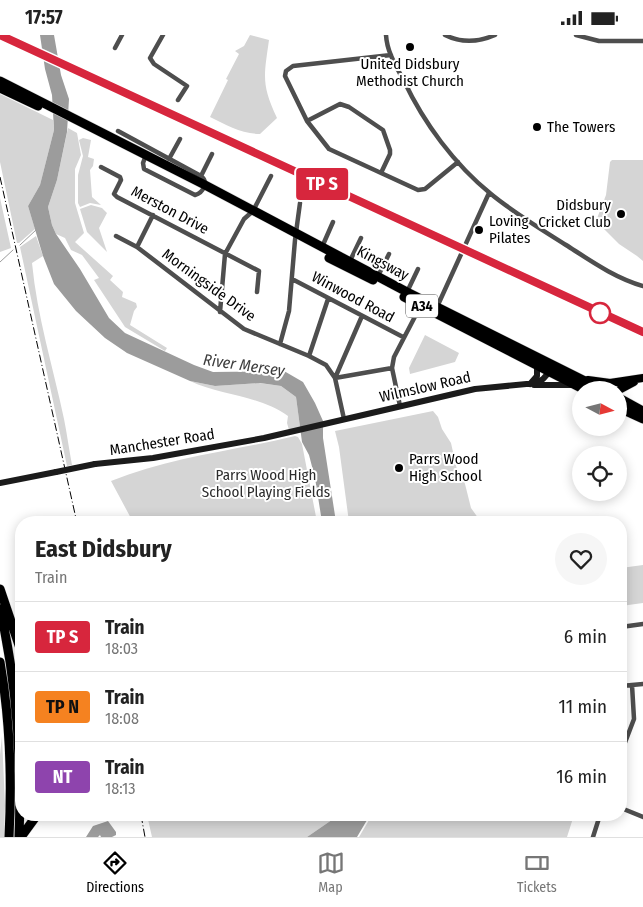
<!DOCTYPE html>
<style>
body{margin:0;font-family:"Fira Sans Condensed",sans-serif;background:#f6f6f6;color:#222;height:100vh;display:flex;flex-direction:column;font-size:19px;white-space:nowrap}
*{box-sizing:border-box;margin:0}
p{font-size:16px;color:#767676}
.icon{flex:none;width:28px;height:28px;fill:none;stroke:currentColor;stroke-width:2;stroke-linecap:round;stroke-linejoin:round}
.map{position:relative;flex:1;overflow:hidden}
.panel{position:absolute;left:15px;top:481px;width:612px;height:305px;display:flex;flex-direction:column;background:#fff;border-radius:20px;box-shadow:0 2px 12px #0003}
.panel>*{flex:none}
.badge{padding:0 10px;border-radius:4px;font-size:18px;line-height:32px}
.needle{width:32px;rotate:97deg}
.fabs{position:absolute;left:572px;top:346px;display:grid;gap:10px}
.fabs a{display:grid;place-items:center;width:55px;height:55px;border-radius:50%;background:#fff;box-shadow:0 2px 12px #0003;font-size:25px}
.map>.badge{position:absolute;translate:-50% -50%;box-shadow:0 0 0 2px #fff}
.round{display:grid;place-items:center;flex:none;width:52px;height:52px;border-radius:26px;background:#f6f6f6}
.overview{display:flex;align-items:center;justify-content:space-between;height:85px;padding:0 20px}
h1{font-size:24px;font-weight:700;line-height:38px}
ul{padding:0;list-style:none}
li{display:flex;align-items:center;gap:15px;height:70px;padding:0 20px;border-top:1px solid #e0e0e0}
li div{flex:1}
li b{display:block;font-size:19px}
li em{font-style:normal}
li .badge{min-width:55px;font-weight:700;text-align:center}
.status{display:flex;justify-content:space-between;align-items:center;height:35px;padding:0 25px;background:#fff;direction:ltr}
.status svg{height:14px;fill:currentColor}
.menu{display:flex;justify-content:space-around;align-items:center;height:70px;border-top:1px solid #e0e0e0;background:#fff;font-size:14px;color:#767676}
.menu a{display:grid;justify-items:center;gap:2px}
.menu .current{color:#000}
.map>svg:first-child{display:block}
.green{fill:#d5d5d5}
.water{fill:#9c9c9c}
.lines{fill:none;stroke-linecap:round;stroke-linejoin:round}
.stream{stroke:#9c9c9c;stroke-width:1}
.primary-casing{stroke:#dbdbdb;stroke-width:9}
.highway-casing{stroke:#dbdbdb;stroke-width:10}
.street{stroke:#4e4e4e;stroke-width:4.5}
.secondary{stroke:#1b1b1b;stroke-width:6}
.primary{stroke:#000;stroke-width:8}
.highway{stroke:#000;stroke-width:9}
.rail{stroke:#000;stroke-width:1;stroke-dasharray:8 2.5 1 2.5;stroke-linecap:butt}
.secondary-bridge{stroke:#1b1b1b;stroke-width:6}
.line-casing{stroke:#fff;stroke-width:11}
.line{stroke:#d7263d;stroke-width:8}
.poi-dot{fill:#000;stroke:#fff;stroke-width:2}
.stop-dot{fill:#fff;stroke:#d7263d;stroke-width:2.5}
.labels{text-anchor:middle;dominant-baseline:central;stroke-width:4;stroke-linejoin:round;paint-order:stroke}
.shield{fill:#fff;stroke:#4c4c4c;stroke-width:1}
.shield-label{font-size:14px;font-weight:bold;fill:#000}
.poi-label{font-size:15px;fill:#000;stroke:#fff;text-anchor:start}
.street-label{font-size:15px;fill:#000;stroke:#fff}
.park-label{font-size:15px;fill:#2c2c2c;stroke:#fff}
.water-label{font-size:16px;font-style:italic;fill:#3d3d3d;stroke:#fff}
</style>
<div class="status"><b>17:57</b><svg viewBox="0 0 49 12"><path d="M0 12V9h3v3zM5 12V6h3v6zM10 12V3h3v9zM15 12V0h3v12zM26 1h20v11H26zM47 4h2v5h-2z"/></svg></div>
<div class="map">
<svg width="643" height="802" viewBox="0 0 643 802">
<rect width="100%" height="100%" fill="#fff"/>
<path class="green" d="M250 0 269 5C264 41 261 49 277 83L260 99C242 99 226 90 210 82L228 45 226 44 239 19 235 16 244 11Z
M0 59 53 85 54 95 40 150 28 171 35 194 19 208H17L0 127Z
M68 93 77 98 81 120 75 134V168L84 198 75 207 113 241 110 245 123 257 122 262 136 268 137 272 134 276 130 290 167 313 165 316 125 292 94 245 99 243 82 220 71 215 65 203 56 199 52 190 48 172 57 145Z
M83 103 91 105 88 122 94 124 93 131 90 135 92 162 101 170 90 168 80 172 78 168V140L83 121 79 105Z
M612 125H643V226L637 221 619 209 596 186 606 160 610 127Z
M0 163 11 213 0 217Z
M91 170 102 173 107 178 99 193 107 217 87 197 80 174Z
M36 201 43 221 32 228C37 281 53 332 64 384 67 399 69 414 72 430L67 431 20 212Z
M425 300 459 318 455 327 410 339 409 333Z
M190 346 215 351 259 348 281 351 296 362 300 392 289 395 287 388 288 381C259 360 222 361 190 346Z
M433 376 438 382 442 394 451 408 457 435 464 445 471 473 481 487H349L339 412 335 396Z
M295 401 298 402 302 409 317 487H133L111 446C170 422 233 416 295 401Z
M643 530V568L621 571V533Z
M2 701 5 770 4 802H0V720Z
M147 780H339L307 802H152Z
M372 780H377L386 784 389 780H574L567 802H359Z"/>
<path class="water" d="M40 0H54L61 40 69 64 67 97 57 145 48 172 52 190 56 199 80 234 109 283 125 298 194 330 213 337 284 336 303 347 315 368 323 386V403L336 487H322L315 443 309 420 302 407 296 362 281 351 260 348 215 351 190 346 127 318 105 303 76 276 54 249 43 221 28 171 40 150 54 95 52 60 45 34Z
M339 780H370L357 802H307Z
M108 786 116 797V800L112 802H101L100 800 98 802H86L93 791Z"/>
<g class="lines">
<path class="stream" d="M20 210 36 195
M0 227 13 215"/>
<defs>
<path id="primary" d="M588 345 610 348 643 343
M619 355 634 347"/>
<path id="highway" d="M0 46 205 150 407 257 603 355
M0 53 38 71
M329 223 373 245
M404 262 585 355
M619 363 643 376
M619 373 643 384
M0 554 21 616
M0 574C17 648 22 726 19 802
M0 627C10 684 12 744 9 802
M21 802 37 780"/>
</defs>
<use href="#primary" class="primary-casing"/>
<use href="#highway" class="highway-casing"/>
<path class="street" d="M163 0 150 23 154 29 187 51 178 65
M386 0C387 17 396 31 404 46 424 88 454 129 491 159 514 178 541 194 566 210 591 226 615 243 643 251
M445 0C461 8 479 7 495 0
M576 0 599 6H643
M115 13 122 0
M391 20 293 31 286 36 285 41 307 86 329 114 418 155 425 154 458 127
M307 86 340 69 349 72 383 95 390 115V119L381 138
M118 96 201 141C209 147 203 158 195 160L144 134 143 128 146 120
M169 124 180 104
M101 132 120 142 121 145 114 159 117 162 259 236 257 257
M201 141 212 119
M116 201 137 212 244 294 309 321 326 330 335 343 344 384
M137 212 153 180
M322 212 333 187
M350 226 361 203
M378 241 389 219
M292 244 403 302
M407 257 418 234
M437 272 489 158
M220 277 225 219 244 184 253 176 271 141
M280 309 289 276 295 205 300 168
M309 321 328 264
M335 343 362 281
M335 343 392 333
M400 371 392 333 394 322 421 270
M621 592 643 589
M621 651 643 649
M621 718 634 684 632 650
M621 773 643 782
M593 802 600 780"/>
<path class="secondary" d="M530 349 537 341V329
M534 350H574
M95 429 153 423 264 403 475 354 537 348 543 344 552 334
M0 448 56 437"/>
<use href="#primary" class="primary"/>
<use href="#highway" class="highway"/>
<path class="rail" d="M0 3 643 300
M0 142 77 488
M141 780 145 802"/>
<path class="secondary-bridge" d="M56 437 95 429"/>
</g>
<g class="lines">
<defs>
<path id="line" d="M0 0 643 297"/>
</defs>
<use href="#line" class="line-casing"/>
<use href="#line" class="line"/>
</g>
<g class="poi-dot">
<circle cx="410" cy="12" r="5"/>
<circle cx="537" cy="92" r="5"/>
<circle cx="621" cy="179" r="5"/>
<circle cx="479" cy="195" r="5"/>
<circle cx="399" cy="433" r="5"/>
</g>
<circle class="stop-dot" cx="600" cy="278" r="10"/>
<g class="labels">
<rect class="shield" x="406" y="259.5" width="32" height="23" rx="4"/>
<g class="shield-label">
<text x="422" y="271">A34</text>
</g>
<g class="poi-label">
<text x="410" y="29" text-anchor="middle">United Didsbury<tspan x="410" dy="17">Methodist Church</tspan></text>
<text x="547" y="92">The Towers</text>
<text x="611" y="170" text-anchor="end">Didsbury<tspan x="611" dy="17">Cricket Club</tspan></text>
<text x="489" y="186">Loving<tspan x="489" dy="17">Pilates</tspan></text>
<text x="409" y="424">Parrs Wood<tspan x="409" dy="17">High School</tspan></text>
</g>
<g class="street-label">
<text transform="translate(170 175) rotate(28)">Merston Drive</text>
<text transform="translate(383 228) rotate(28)">Kingsway</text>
<text transform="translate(209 250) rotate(36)">Morningside Drive</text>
<text transform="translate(353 262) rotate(28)">Winwood Road</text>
<text transform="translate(425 352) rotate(-13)">Wilmslow Road</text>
<text transform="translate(162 407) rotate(-9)">Manchester Road</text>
</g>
<g class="park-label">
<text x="266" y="440">Parrs Wood High<tspan x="266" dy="17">School Playing Fields</tspan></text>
</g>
<g class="water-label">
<text transform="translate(244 330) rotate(8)">River Mersey</text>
</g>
</g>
</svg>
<div class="fabs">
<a><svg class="needle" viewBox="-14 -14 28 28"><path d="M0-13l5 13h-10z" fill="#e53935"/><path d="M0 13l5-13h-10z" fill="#767676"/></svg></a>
<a><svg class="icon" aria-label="locate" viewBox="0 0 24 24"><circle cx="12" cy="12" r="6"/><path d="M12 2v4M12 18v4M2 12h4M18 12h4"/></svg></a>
</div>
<b class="badge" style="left:322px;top:149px;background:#d7263d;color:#fff">TP S</b>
<section class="panel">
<div class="overview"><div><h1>East Didsbury</h1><p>Train</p></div><a class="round"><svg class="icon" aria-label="heart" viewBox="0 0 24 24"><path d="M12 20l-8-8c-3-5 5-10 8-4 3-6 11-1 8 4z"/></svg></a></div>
<ul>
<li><span class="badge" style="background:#d7263d;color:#fff">TP S</span><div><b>Train</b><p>18:03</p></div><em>6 min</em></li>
<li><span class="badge" style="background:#f58220;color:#111">TP N</span><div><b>Train</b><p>18:08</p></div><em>11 min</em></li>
<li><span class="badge" style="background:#8e44ad;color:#fff">NT</span><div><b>Train</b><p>18:13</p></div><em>16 min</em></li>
</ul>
</section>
</div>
<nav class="menu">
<a class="current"><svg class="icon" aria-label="directions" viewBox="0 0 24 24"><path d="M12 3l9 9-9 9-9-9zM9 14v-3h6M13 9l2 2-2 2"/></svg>Directions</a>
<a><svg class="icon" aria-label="map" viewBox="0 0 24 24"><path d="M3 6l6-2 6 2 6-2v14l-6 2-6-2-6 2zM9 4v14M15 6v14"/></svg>Map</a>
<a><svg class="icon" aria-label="tickets" viewBox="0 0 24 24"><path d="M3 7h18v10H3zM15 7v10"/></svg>Tickets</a>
</nav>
